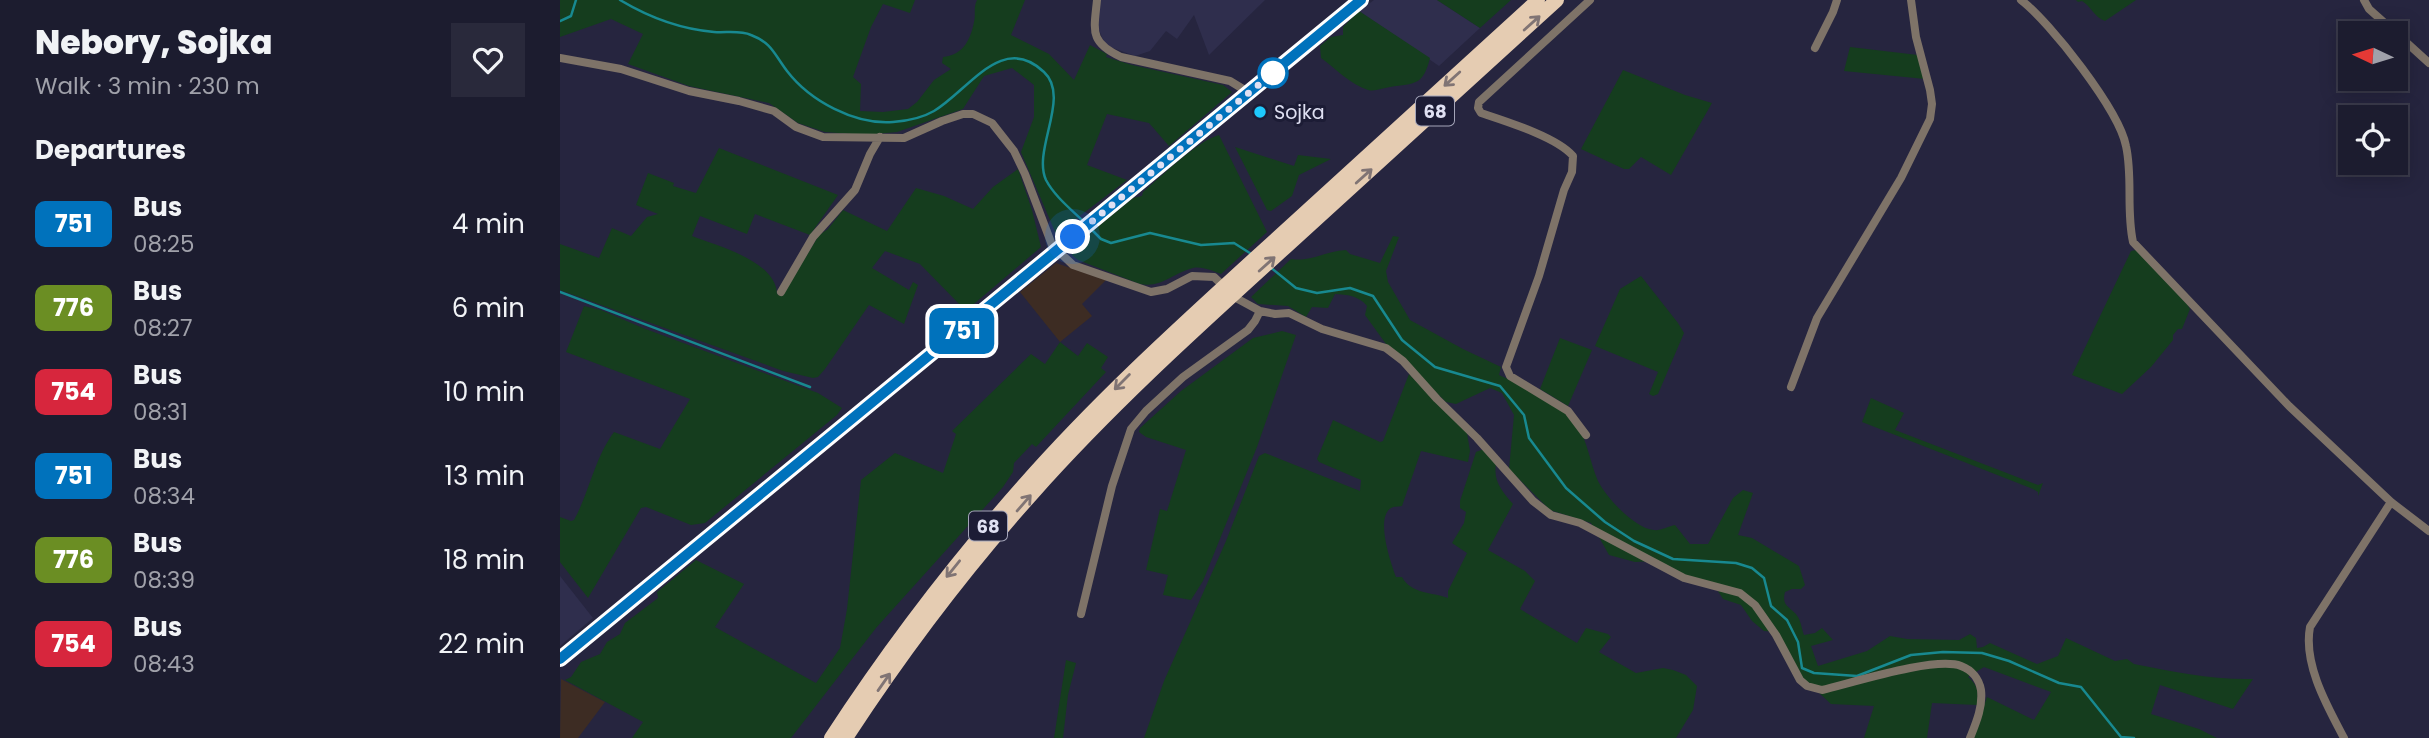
<!DOCTYPE html>
<meta charset="utf-8">
<style>
body{margin:0;font-family:Poppins,sans-serif;background:#29293b;color:#f1f3f6;height:100vh;display:flex;flex-direction:column;font-size:26px;white-space:nowrap}
*{box-sizing:border-box;margin:0}
p{font-size:23px;color:#a0a1aa}
.icon{flex:none;width:38px;height:38px;fill:none;stroke:currentColor;stroke-width:2;stroke-linecap:round;stroke-linejoin:round}
.map{position:relative;flex:1;overflow:hidden}
.drawer{display:flex;flex-direction:column;background:#1c1c2f;width:560px}
.drawer>*{flex:none}
.badge{padding:0 14px;border-radius:10px;font-size:24px;line-height:46px}
.needle{width:46px;rotate:274deg}
.fabs{position:absolute;left:1778px;top:21px;display:grid;gap:14px}
.fabs a{display:grid;place-items:center;width:70px;height:70px;border-radius:0px;background:#1c1c2f;box-shadow:0 4px 18px #0003,0 0 0 2px #3a3a4b;font-size:35px}
.you{position:absolute;width:35px;height:35px;margin:-18px;border:5px solid #fff;border-radius:50%;background:#1a73e8;box-shadow:0 0 0 10px #1a73e833}
.map>.badge{position:absolute;translate:-50% -50%;box-shadow:0 0 0 4px #fff}
h2{padding:0 35px;font-size:26px;line-height:63px}
.round{display:grid;place-items:center;flex:none;width:74px;height:74px;border-radius:0px;background:#29293b}
.overview{display:flex;align-items:center;justify-content:space-between;height:119px;padding:0 35px}
h1{font-size:33px;font-weight:800;line-height:52px}
ul{padding:0;list-style:none}
li{display:flex;align-items:center;gap:21px;height:84px;padding:0 35px}
li div{flex:1}
li b{display:block;font-size:26px}
li em{font-style:normal}
li .badge{min-width:77px;font-weight:700;text-align:center}
main{display:flex;flex:1;min-height:0}
.map>svg:first-child{display:block}
.commercial{fill:#3d2c23}
.built{fill:#2f2e4d}
.green{fill:#153d1e}
.lines{fill:none;stroke-linecap:round;stroke-linejoin:round}
.stream{stroke:#188990;stroke-width:2.5}
.minor{stroke:#7e7368;stroke-width:8}
.secondary{stroke:#ae9d8b;stroke-width:10}
.trunk{stroke:#e5ccb2;stroke-width:14}
.oneway{stroke:#807474}
.line-casing{stroke:#fff;stroke-width:16}
.line{stroke:#0072bc;stroke-width:10}
.walk{stroke:#dfe0f2;stroke-width:7;stroke-dasharray:0 12.6}
.stop-dot{fill:#fff;stroke:#0072bc;stroke-width:3.5}
.poi-dot{fill:#1ec9fd;stroke:#1c1c35;stroke-width:2.5}
.labels{text-anchor:middle;dominant-baseline:central;stroke-width:6;stroke-linejoin:round;paint-order:stroke}
.shield{fill:#1c1c35;stroke:#a4a5b9;stroke-width:2}
.shield-label{font-size:18px;font-weight:bold;fill:#dfe0f2}
.poi-label{font-size:19px;fill:#dfe0f2;stroke:#1c1c35;text-anchor:start}
</style>
<main>
<section class="drawer">
<div class="overview"><div><h1>Nebory, Sojka</h1><p>Walk · 3 min · 230 m</p></div><a class="round"><svg class="icon" aria-label="heart" viewBox="0 0 24 24"><path d="M12 20l-8-8c-3-5 5-10 8-4 3-6 11-1 8 4z"/></svg></a></div>
<h2>Departures</h2>
<ul>
<li><span class="badge" style="background:#0072bc;color:#fff">751</span><div><b>Bus</b><p>08:25</p></div><em>4 min</em></li>
<li><span class="badge" style="background:#6b8e23;color:#fff">776</span><div><b>Bus</b><p>08:27</p></div><em>6 min</em></li>
<li><span class="badge" style="background:#d7263d;color:#fff">754</span><div><b>Bus</b><p>08:31</p></div><em>10 min</em></li>
<li><span class="badge" style="background:#0072bc;color:#fff">751</span><div><b>Bus</b><p>08:34</p></div><em>13 min</em></li>
<li><span class="badge" style="background:#6b8e23;color:#fff">776</span><div><b>Bus</b><p>08:39</p></div><em>18 min</em></li>
<li><span class="badge" style="background:#d7263d;color:#fff">754</span><div><b>Bus</b><p>08:43</p></div><em>22 min</em></li>
</ul>
</section>
<div class="map">
<svg width="1869" height="738" viewBox="0 0 1869 738">
<rect width="100%" height="100%" fill="#26253f"/>
<path class="commercial" d="M496 263 546 280 522 304 532 316 500 342 460 292Z
M1 679 45 702 18 738H0Z"/>
<path class="built" d="M540 0H705L649 55 634 15 617 39 606 31 590 51 575 56 550 47 544 42 537 25Z
M814 0H877L920 28 879 66 799 11Z
M0 576 33 618 0 646Z"/>
<path class="green" d="M0 0H355L350 13 323 4 311 27 293 77 301 84 300 111 323 112 348 109 357 102 374 80 391 69 382 63 383 57C402 55 410 42 414 22 416 14 413 8 417 0H465L451 35 489 54 514 80 530 45 547 54 546 57 572 65 663 85 672 92 609 146 589 123 547 114 527 165 567 180 496 234 461 152 474 117V85L452 68 424 76 403 109 337 132 305 135 265 132 238 123 209 103 129 86 68 64 83 34 51 19 0 37Z
M877 0H951L920 28Z
M1516 0H1576L1545 21C1534 17 1531 6 1522 1L1518 2Z
M799 11 870 58C863 86 855 83 830 87 822 88 815 92 808 90 791 85 775 68 761 58L760 46 771 37 783 35V27Z
M1290 47 1358 55 1365 79 1284 71Z
M1063 70 1125 95 1152 103 1111 175 1081 157 1069 169H1064L1021 149Z
M659 135 707 232 661 274C653 271 642 266 633 268 613 273 602 288 580 284L518 260 512 255V248L573 198 582 196 583 192C602 176 637 141 659 135Z
M675 147 734 166 738 155 771 159 739 175 732 196 711 211 707 210Z
M159 148 278 195 250 235 195 214 187 234 140 216 132 236C158 246 216 261 217 294L222 296 259 235 268 229 283 210 327 231 356 188 384 196 413 209 433 187 458 169 472 210 481 247 408 309H404L360 264 325 251 312 268 349 290 353 282 358 285 344 324 309 305 265 369 258 377 253 378 223 371 0 290V244L39 258 52 228 71 236 87 217 98 214 76 205 88 173 114 183 113 186 136 193Z
M833 236 839 237 826 271 828 282 850 320 903 349 941 367 939 375C963 386 1002 403 1017 425 1028 442 1030 463 1038 481 1046 497 1075 529 1094 530 1100 531 1109 526 1115 525L1130 544H1148L1173 498 1183 490 1193 493 1178 535 1192 538 1239 566 1245 585 1241 589H1232L1225 592C1221 608 1231 606 1238 617 1241 622 1242 630 1244 635L1255 633 1262 628 1273 640 1251 646 1258 666 1307 651 1330 636 1347 639 1399 640 1410 634 1416 638 1417 648 1423 647 1430 643 1477 664 1498 656 1506 638 1555 661 1567 659 1574 664C1614 672 1652 680 1693 679L1673 709 1600 685 1591 714 1639 729 1657 738H1413L1427 697 1474 720 1491 692 1424 667 1408 677C1418 685 1419 693 1417 705L1372 703 1367 738H1304L1314 706 1271 704 1242 677 1218 632 1204 631 1192 621 1181 605 1163 599 1152 582 1125 576 1096 561 1075 562 1049 555 1031 523 990 510 949 469 954 415 942 393 930 388 896 404 886 402 826 344 805 315 807 306C798 295 787 295 775 294L768 308 752 307 746 317 728 306 698 304 691 297 731 259C751 262 766 251 786 250L790 254 820 263Z
M1576 250 1627 304 1630 309 1622 329H1618L1613 335V340L1591 367 1562 394 1512 375 1571 251Z
M1081 276 1118 323 1124 333 1098 394 1093 396 1089 394 1098 372 1035 346 1060 289Z
M24 306 41 310 83 328 258 393 282 408 277 415 145 523 131 525 86 507 81 508 28 598 0 562V517L11 521 14 520C30 491 34 459 54 432L100 449 130 399 6 352Z
M722 331 736 335 697 447 643 581 631 600 603 595 608 575 586 570 600 509 607 511 626 450 586 437 579 432 580 428 621 391 693 338Z
M1000 338 1032 350 1008 406 980 389Z
M500 342 518 356 527 343 548 357 541 368 546 372 476 447 472 444 454 463 453 472 443 487 316 628 231 738H72L83 722 5 680 11 677 21 662 40 654 47 642 60 634 65 623 98 598 97 592 136 560 184 584 155 627 256 683 280 648 287 609 301 480 335 453 383 473 396 434 392 431 471 354 485 364Z
M849 374 907 433 910 451 908 462 861 451 842 506C838 507 834 506 831 508 815 518 831 563 836 577H842C851 594 872 592 888 598V591L907 553 892 543 904 523 906 512 900 508V501L916 452 924 449 936 464C933 481 942 491 953 504L928 550 965 571 975 581 960 609 1017 643 1026 628 1048 634 1051 637 1039 652 1076 673 1103 668 1113 670 1126 675 1137 686 1133 710 1116 738H584L604 681 666 541 699 456 705 453 800 491 801 480 759 462 757 459 773 420 820 442 823 441Z
M1311 398 1344 413 1335 430 1478 485 1483 483 1478 496V492L1473 489 1302 422Z
M506 660 516 663 508 695 503 738H494Z"/>
<g class="lines">
<path class="stream" d="M60 0C90 18 119 29 154 32 166 33 180 30 191 35 212 43 214 54 227 71 250 101 295 125 333 122 347 121 362 118 374 111 409 90 442 32 484 72 511 97 472 150 486 180 495 197 512 210 525 223
M0 21 11 16 16 0
M530 228 541 239 551 243 590 233 641 245 674 243 693 255
M710 267 736 288 757 293 790 288 813 296 842 340 875 367 940 386 964 415 969 438 1006 488 1045 522 1074 541 1113 559 1176 563 1192 568 1204 578 1211 606 1227 620 1238 642 1242 668 1254 673 1297 676 1351 655 1383 652 1422 653 1449 661 1499 683 1521 687 1561 737 1574 738
M0 292 250 387"/>
<path class="minor" d="M537 0C534 31 529 42 561 57L670 81 688 92
M1461 0C1490 22 1559 110 1566 146 1573 178 1566 210 1573 242L1729 406 1831 502 1869 531
M1804 0 1809 9 1836 33
M1836 33 1869 63
M1255 48 1273 12 1277 0
M0 58 61 69 129 91 179 101 214 111 236 127 263 137 344 138 382 121 403 114H413L432 123 454 151 465 174 492 245 513 265 591 292 607 289 632 276 654 277 676 298 700 311 715 314 729 313 762 329 826 348 843 361 877 399 917 438 973 501 991 515 1020 523 1124 578 1180 593 1195 605 1216 635 1240 680 1247 686 1262 690C1292 683 1375 656 1401 666 1412 670 1419 679 1421 690 1423 707 1416 723 1410 738
M221 292 253 237 295 190 310 154 320 137
M1231 387 1257 318 1341 178 1370 119 1372 104 1370 90 1356 37 1351 0
M1026 435 1008 411 950 376 946 367 979 276 1004 190 1012 172 1013 156C997 137 945 121 921 113L918 108 919 102 1030 0
M521 614 552 486 571 429 586 411 623 377 688 330 695 321 700 311
M1784 738C1767 706 1743 664 1750 627L1831 502"/>
<path class="secondary" d="M0 659 801 0"/>
<path class="trunk" d="M271 738C329 649 393 565 463 486 534 405 614 332 693 260 788 173 883 86 978 0
M286 738C342 652 404 570 472 494 551 405 639 326 727 246 817 164 907 82 997 0"/>
</g>
<defs><path id="oneway-shaft" d="M-6 0H5M1.5-3L5.5 0L1.5 3" fill="none" stroke-width="1.6" stroke-linecap="round" stroke-linejoin="round" transform="scale(1.75)"/></defs>
<g class="oneway">
<use href="#oneway-shaft" transform="translate(972 23) rotate(-42)"/>
<use href="#oneway-shaft" transform="translate(892 79) rotate(138)"/>
<use href="#oneway-shaft" transform="translate(804 176) rotate(-42)"/>
<use href="#oneway-shaft" transform="translate(707 264) rotate(-42)"/>
<use href="#oneway-shaft" transform="translate(562 382) rotate(135)"/>
<use href="#oneway-shaft" transform="translate(464 503) rotate(-49)"/>
<use href="#oneway-shaft" transform="translate(393 569) rotate(129)"/>
<use href="#oneway-shaft" transform="translate(324 682) rotate(-55)"/>
</g>
<g class="lines">
<defs>
<path id="line" d="M0 659 801 0"/>
</defs>
<use href="#line" class="line-casing"/>
<use href="#line" class="line"/>
<path class="walk" d="M513 237 713 73"/>
</g>
<circle class="stop-dot" cx="713" cy="73" r="14"/>
<circle class="poi-dot" cx="700" cy="112" r="7"/>
<g class="labels">
<g class="shield">
<rect x="856" y="96.5" width="38" height="29" rx="5"/>
<rect x="409" y="511.5" width="38" height="29" rx="5"/>
</g>
<g class="shield-label">
<text x="875" y="111">68</text>
<text x="428" y="526">68</text>
</g>
<g class="poi-label">
<text x="714" y="112">Sojka</text>
</g>
</g>
</svg>
<div class="fabs">
<a><svg class="needle" viewBox="-14 -14 28 28"><path d="M0-13l5 13h-10z" fill="#e53935"/><path d="M0 13l5-13h-10z" fill="#a0a1aa"/></svg></a>
<a><svg class="icon" aria-label="locate" viewBox="0 0 24 24"><circle cx="12" cy="12" r="6"/><path d="M12 2v4M12 18v4M2 12h4M18 12h4"/></svg></a>
</div>
<div class="you" style="left:513px;top:237px"></div>
<b class="badge" style="left:402px;top:331px;background:#0072bc;color:#fff">751</b>
</div>
</main>
